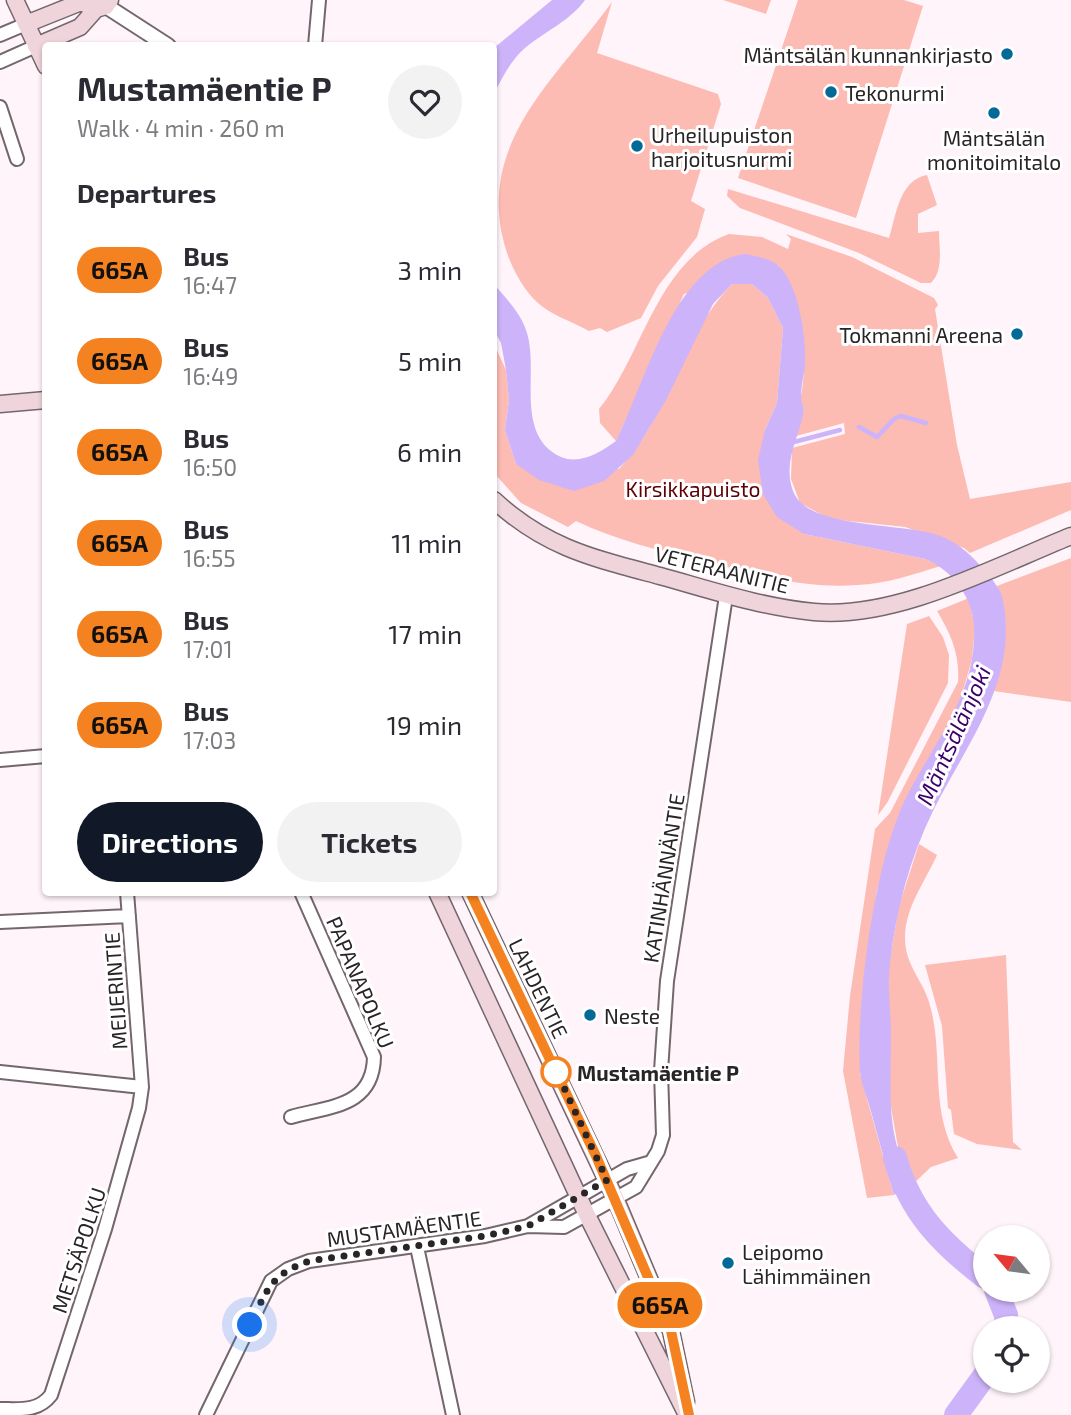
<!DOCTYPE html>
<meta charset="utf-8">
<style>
body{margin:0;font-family:"Exo 2",sans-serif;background:#f2f2f3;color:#2b2b33;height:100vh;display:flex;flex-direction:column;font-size:26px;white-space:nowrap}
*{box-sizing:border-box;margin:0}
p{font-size:23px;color:#7c7c81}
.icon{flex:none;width:38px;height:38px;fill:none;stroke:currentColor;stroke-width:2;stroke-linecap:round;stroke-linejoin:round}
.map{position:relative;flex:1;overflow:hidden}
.side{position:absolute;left:42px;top:42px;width:455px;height:854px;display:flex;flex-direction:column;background:#fff;border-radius:7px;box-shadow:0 2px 5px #0004}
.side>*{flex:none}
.badge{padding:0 14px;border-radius:23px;font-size:24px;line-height:46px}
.needle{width:46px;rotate:299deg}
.fabs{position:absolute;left:973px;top:1225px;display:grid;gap:14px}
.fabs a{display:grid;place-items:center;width:77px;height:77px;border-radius:50%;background:#fff;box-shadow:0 2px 5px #0004;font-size:35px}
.you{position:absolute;width:35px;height:35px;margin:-18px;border:5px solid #fff;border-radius:50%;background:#1a73e8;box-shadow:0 0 0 10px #1a73e833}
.map>.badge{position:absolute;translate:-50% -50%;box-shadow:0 0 0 4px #fff}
h2{padding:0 35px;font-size:26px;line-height:63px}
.round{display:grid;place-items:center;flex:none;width:74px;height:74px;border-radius:37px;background:#f2f2f3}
.summary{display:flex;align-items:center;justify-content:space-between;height:119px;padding:0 35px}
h1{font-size:33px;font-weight:700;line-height:52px}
.action{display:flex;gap:14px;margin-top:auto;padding:14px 35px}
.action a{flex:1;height:80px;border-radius:42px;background:#111827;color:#fff;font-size:28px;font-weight:700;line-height:80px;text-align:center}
.action a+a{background:#f2f2f3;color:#2b2b33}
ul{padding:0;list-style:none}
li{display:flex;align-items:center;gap:21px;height:91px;padding:0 35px}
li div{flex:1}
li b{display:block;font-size:26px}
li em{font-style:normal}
li .badge{min-width:77px;font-weight:700;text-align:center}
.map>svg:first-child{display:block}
.green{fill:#fcbbb3}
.water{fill:#cdb3f9}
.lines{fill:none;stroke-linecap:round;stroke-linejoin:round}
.stream{stroke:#cdb3f9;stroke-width:4.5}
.river{stroke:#cdb3f9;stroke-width:24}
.minor-casing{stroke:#73676d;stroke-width:16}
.tertiary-casing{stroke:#73676d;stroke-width:18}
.secondary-casing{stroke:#73676d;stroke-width:19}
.minor{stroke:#fff;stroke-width:12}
.tertiary{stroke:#fff;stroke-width:14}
.secondary{stroke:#f0d4db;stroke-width:16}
.line-casing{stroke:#fff;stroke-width:16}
.line{stroke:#f58220;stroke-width:10}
.walk{stroke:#292426;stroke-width:7;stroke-dasharray:0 12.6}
.poi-dot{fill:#036997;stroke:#fff;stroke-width:2.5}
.stop-dot{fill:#fff;stroke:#f58220;stroke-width:3.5}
.labels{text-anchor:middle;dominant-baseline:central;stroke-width:6;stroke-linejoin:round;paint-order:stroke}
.poi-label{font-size:21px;fill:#292426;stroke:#fff;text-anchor:start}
.park-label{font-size:21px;fill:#5e0004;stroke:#fff}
.street-label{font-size:21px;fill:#292426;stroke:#fff}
.stop-label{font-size:21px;font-weight:bold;fill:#292426;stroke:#fff;text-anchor:start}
.water-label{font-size:23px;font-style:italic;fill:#3d006b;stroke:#fff}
</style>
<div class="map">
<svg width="1071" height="1415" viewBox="0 0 1071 1415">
<rect width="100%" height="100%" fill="#fff4fa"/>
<path class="green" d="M723 0H771L766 14Z
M798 0H904L923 6 856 218 738 178Z
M612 2 597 53 718 94 721 104 691 201 705 209 697 237 658 286 641 318 607 332 600 328 589 331C573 322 551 315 538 303 522 289 509 263 504 243 477 141 558 77 612 2Z
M927 175 937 205 918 214V233L939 231C939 248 944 270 931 283H921L859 253 740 208 727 196 728 189 889 238C896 216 899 180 927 175Z
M729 234 762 237 788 249 791 239 786 234 852 257 934 298 938 305 935 309 957 445 970 499 1071 482V510L970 553 964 548 905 527 830 519 800 503 791 479 792 448 845 434 844 423 796 436 804 409 800 402C810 348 803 313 778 265L684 294 616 441 600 423 599 409C643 355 657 260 729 234Z
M732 284H752L768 298 783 328 777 403 765 430 804 534 925 559 941 566C914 574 886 584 857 585 803 589 755 574 704 561 661 551 615 540 576 521L568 527 521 503 494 473V344L506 370 509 400 505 430 516 464 619 469C670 416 681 336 732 284Z
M1071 558V702L994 691C1004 657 1012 620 997 586Z
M969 598 975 627 972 659 957 712 904 803 877 890 865 975 860 1074 894 1195 867 1198 843 1071 850 996 875 829 890 813 958 682C960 655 951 634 937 611Z
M929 616 943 637 949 655 948 683 887 803 878 815 907 624Z
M919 844 937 855C925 882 905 907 905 938 905 965 922 979 929 1002 945 1054 928 1110 958 1158L931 1167 912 1185 901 1164 888 1090 889 965 899 906Z
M1006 955 1013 1142 1022 1150 977 1144 954 1134 951 1110 948 1108 942 1026 925 965Z"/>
<path class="water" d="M552 0H585C570 21 544 32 525 48 511 60 502 78 494 94V48Z
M745 254C755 256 767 258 776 264 798 279 806 336 805 361 805 377 797 395 804 409 800 437 782 461 793 491 808 531 905 521 943 537 961 545 972 556 984 570 992 579 1001 589 1003 601 1019 680 966 745 933 811 910 858 896 910 890 963 887 987 891 1012 891 1036 891 1093 885 1132 912 1185L894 1195C886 1166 878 1137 870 1108 867 1097 861 1084 860 1072 856 1000 874 867 904 802 932 744 977 696 974 627 973 597 952 570 925 559L804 534 777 517 763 494 758 460 765 430 777 403 783 328 768 298 752 284H732L713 304 666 400 633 455 604 481 574 491 539 480 516 464 505 430 509 400 506 370 501 343 494 330V284C507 300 521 313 527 333 539 373 514 435 561 457 580 465 601 452 616 441 645 384 674 263 745 254Z"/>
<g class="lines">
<path class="stream" d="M859 427 877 437 894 419 901 416 926 423
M790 443 840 430"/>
<path class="river" d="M895 1158C910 1212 942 1244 985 1277
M996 1290 1006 1315 1007 1328
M956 1415 985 1375"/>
<defs>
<path id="minor" d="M0 35 26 24
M315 46 319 0
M0 62 36 46
M0 107 17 159
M0 760 46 756
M0 922 129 916
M0 1072 142 1087
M291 1117C330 1106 373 1107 374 1057L301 892
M528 1226 627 1169 648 1163
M417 1247 453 1415
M0 1409C20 1409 38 1412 51 1395L105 1229 139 1108 142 1087 127 892
M206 1415 271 1281 288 1269 309 1261 485 1236 528 1226 564 1227 636 1187 658 1151 663 1135 661 1071 667 981 726 596"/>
<path id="tertiary" d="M106 6 168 46"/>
<path id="secondary" d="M15 0 46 66
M26 24 81 2 96 9
M36 46 80 27 96 9 106 6 110 0
M0 404 46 400
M494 500C546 548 593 558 660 576 711 590 761 607 814 612 896 620 996 566 1071 536
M437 892 587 1215 687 1415
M470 892 616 1200 671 1331 686 1402"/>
</defs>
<use href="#minor" class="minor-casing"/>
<use href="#tertiary" class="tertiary-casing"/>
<use href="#secondary" class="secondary-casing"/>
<use href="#minor" class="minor"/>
<use href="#tertiary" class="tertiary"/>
<use href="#secondary" class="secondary"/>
</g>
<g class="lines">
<defs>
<path id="line" d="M470 892 596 1156 671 1331 689 1415"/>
</defs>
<use href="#line" class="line-casing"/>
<use href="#line" class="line"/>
<path class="walk" d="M250 1325C267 1290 270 1275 309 1261L485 1236 528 1226 607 1180 553 1064 556 1072"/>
</g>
<g class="poi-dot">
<circle cx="1007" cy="54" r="7"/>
<circle cx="831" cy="92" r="7"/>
<circle cx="994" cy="113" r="7"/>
<circle cx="637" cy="146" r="7"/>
<circle cx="1017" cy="334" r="7"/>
<circle cx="590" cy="1015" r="7"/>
<circle cx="728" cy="1263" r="7"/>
</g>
<circle class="stop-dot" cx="556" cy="1072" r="14"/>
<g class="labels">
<g class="poi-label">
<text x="993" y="54" text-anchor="end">Mäntsälän kunnankirjasto</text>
<text x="845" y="92">Tekonurmi</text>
<text x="651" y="134">Urheilupuiston<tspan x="651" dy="24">harjoitusnurmi</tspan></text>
<text x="994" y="137" text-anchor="middle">Mäntsälän<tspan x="994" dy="24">monitoimitalo</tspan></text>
<text x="1003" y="334" text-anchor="end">Tokmanni Areena</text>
<text x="604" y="1015">Neste</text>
<text x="742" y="1251">Leipomo<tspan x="742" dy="24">Lähimmäinen</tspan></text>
</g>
<g class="park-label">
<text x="693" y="488">Kirsikkapuisto</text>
</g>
<g class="street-label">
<text transform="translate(722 569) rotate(14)">VETERAANITIE</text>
<text transform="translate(663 878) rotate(-81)">KATINHÄNNÄNTIE</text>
<text transform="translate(361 982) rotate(67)">PAPANAPOLKU</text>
<text transform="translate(539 988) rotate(64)">LAHDENTIE</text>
<text transform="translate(115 991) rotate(-94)">MEIJERINTIE</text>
<text transform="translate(404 1228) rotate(-8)">MUSTAMÄENTIE</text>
<text transform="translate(78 1250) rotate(-72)">METSÄPOLKU</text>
</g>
<g class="stop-label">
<text x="577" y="1072">Mustamäentie P</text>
</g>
<g class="water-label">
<text transform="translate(953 735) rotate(-66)">Mäntsälänjoki</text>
</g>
</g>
</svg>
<div class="fabs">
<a><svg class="needle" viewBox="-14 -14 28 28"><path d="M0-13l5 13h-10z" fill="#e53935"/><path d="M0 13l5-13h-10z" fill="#7c7c81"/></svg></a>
<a><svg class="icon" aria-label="locate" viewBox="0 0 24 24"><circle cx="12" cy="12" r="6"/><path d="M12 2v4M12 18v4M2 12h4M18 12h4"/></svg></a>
</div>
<div class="you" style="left:250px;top:1325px"></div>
<b class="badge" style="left:660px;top:1305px;background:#f58220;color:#111">665A</b>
<section class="side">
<div class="summary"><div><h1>Mustamäentie P</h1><p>Walk · 4 min · 260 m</p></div><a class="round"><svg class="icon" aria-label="heart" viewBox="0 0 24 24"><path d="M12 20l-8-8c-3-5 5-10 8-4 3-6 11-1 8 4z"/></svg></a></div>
<h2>Departures</h2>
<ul>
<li><span class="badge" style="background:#f58220;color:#111">665A</span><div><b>Bus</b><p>16:47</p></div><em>3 min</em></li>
<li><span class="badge" style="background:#f58220;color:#111">665A</span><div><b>Bus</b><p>16:49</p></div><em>5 min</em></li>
<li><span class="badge" style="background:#f58220;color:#111">665A</span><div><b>Bus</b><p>16:50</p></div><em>6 min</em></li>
<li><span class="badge" style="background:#f58220;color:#111">665A</span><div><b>Bus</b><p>16:55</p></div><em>11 min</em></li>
<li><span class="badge" style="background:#f58220;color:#111">665A</span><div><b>Bus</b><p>17:01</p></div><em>17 min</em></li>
<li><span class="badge" style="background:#f58220;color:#111">665A</span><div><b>Bus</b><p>17:03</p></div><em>19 min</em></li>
</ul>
<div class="action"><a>Directions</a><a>Tickets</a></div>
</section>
</div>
